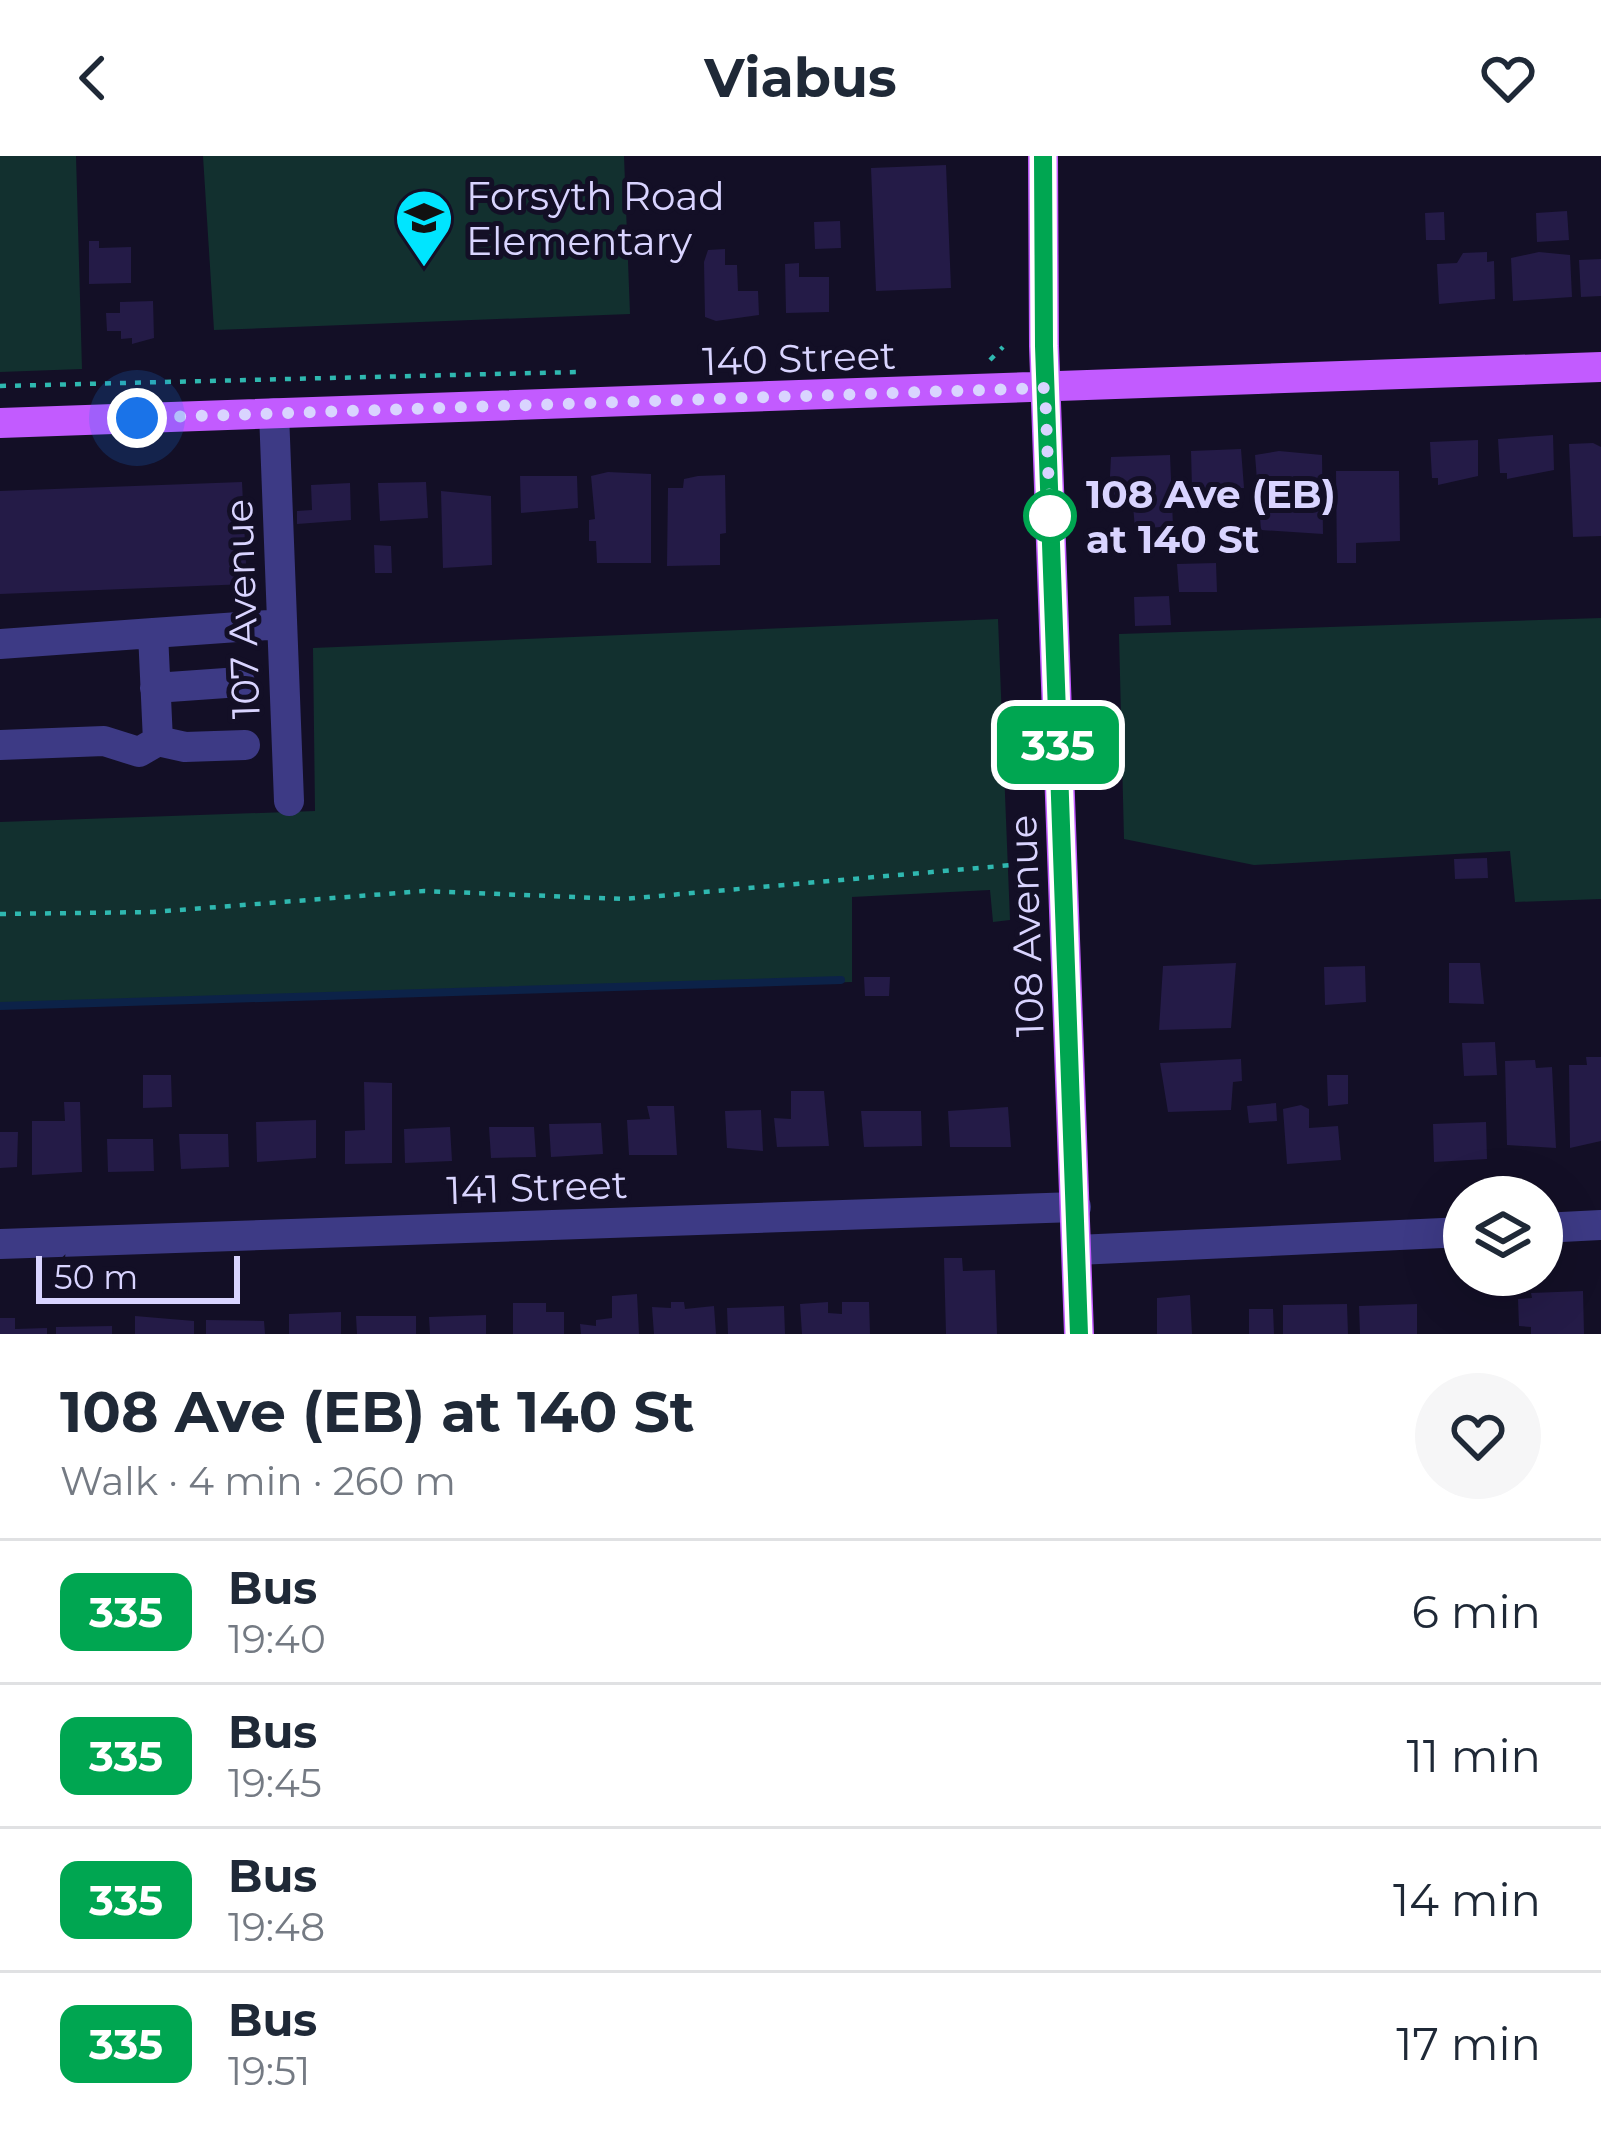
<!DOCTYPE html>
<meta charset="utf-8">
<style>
body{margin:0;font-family:Montserrat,sans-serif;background:#f6f6f7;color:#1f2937;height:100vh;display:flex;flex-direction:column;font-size:45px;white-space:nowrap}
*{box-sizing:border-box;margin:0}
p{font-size:39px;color:#747a83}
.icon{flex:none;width:66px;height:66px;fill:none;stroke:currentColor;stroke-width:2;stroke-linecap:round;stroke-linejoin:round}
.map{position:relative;height:1178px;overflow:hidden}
.sheet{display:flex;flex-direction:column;background:#fff;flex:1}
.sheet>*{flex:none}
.badge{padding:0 24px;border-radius:18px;font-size:42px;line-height:78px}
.buttons{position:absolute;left:1443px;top:1020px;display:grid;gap:24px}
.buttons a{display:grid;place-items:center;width:120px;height:120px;border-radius:50%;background:#fff;box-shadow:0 12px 48px #0002;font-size:60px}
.scale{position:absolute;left:36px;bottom:30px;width:204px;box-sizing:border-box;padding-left:12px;border:6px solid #d9d4ff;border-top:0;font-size:33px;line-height:42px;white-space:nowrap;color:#d9d4ff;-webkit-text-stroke:9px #130f26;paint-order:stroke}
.you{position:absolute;width:60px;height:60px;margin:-30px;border:9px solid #fff;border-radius:50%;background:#1a73e8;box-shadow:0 0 0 18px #1a73e833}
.map>.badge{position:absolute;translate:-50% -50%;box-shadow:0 0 0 6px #fff}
.round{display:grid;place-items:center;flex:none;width:126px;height:126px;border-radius:63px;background:#f6f6f7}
.head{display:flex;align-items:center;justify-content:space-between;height:204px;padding:0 60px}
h1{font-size:57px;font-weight:700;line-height:90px}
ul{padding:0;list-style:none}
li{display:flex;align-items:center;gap:36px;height:144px;padding:0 60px;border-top:3px solid #e0e1e3}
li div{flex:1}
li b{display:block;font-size:45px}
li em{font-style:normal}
li .badge{min-width:132px;font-weight:700;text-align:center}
header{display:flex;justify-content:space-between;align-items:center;height:156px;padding:0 60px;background:#fff;font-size:54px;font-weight:700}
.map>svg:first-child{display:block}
.green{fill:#12302f}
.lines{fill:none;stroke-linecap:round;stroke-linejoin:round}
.stream{stroke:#0c2248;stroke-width:8}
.building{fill:#241b47}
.path{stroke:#2fb8b0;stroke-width:4.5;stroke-dasharray:6 9;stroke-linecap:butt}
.minor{stroke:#3d3a85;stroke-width:30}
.major{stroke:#c25bff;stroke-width:30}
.line-casing{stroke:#fff;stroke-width:27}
.line{stroke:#00a651;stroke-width:18}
.walk{stroke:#d9d4ff;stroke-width:12;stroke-dasharray:0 21.6}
.stop-dot{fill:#fff;stroke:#00a651;stroke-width:6}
.labels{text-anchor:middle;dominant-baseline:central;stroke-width:10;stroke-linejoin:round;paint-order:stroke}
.poi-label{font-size:39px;fill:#d9d4ff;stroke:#130f26;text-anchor:start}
.street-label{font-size:39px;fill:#d9d4ff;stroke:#130f26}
.stop-label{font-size:39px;font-weight:bold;fill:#d9d4ff;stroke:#130f26;text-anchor:start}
</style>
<header><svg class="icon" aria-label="back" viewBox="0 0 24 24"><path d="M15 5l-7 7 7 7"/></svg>Viabus<svg class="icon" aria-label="heart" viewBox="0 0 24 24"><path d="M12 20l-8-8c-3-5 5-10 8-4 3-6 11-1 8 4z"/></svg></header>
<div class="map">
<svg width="1601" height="1178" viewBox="0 0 1601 1178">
<rect width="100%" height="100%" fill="#130f26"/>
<path class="green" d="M0 0H76L82 213 0 216Z
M203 0H624L630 158 214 174Z
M1601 462V743L1515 746 1510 695 1254 709 1124 683 1119 478Z
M998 463 1010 764 993 766 990 734 852 741V826L0 853V666L315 655 313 492Z"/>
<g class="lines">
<path class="stream" d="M0 850 841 824"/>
</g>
<path class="building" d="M946 9 951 132 876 135 871 12Z
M1567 55 1569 84 1537 86 1536 57Z
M1444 56 1445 84H1426L1425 57Z
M840 65 841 92 815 93 814 66Z
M89 85H99V92L131 91V127L89 128Z
M725 93V109H737L738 135H758L759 159 716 165 705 161 704 106 708 94Z
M1487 96V106L1494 105 1495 143 1439 148 1437 108 1457 107 1463 97Z
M1539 96 1570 99 1572 141 1513 145 1511 102Z
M1601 103V140L1581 141 1579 104Z
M799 107V121H829V156L786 157 785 108Z
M153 145 154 182 132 188V182L121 183V175H107L106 157H120V146Z
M1553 279 1554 314 1507 323V317H1500L1498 283Z
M1478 284V320L1438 329V322H1432L1430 286Z
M1593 287 1601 291V380L1573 381 1569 288Z
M1241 293 1244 332H1192L1191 295Z
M1279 295 1322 299 1323 378 1261 374 1255 299Z
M1170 299 1173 370 1135 373 1132 337 1109 339 1111 301Z
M1336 315H1399L1400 385 1356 387V407H1337Z
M608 316 651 318V407H597L596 385H589V364L595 363 591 320Z
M725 319 726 377 720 378V409L667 410 668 332H683L684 323 698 320Z
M520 320H577L578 352 521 357Z
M242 326 247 428 0 438V335Z
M426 326 428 362 380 365 378 327Z
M350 327 351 364 297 368V355L312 354 311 329Z
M441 335 491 340 492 409 443 412Z
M374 389 391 390 392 417H375Z
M1216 407 1217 436H1179L1177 408Z
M1169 440 1171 469 1135 470 1134 441Z
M1487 702 1488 722 1455 723 1454 703Z
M1236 807 1231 872 1159 874 1163 810Z
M1449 807H1480L1484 848 1449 847Z
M1365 810 1366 846 1325 849 1324 811Z
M864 821H890L889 840H865Z
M1495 886 1497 919 1464 920 1462 887Z
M1586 901H1601V985L1570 992 1569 909H1587Z
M1241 903 1242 925 1233 926 1231 954 1168 956 1160 907Z
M1535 904 1536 912 1552 911 1556 992 1507 989 1505 905Z
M143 919H171L172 951 143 952Z
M1327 919H1348V948L1328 950Z
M364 926 392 927V1007L345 1008V975L365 974Z
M791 935H824L829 990 777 991 774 962 791 963Z
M64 946H80L82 1016 32 1019V965H65Z
M1276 947 1277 965 1249 967 1247 950Z
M1301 949 1309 953V972L1338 970 1341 1004 1287 1008 1283 953Z
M647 950H674L677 999H629L627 964 650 963Z
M1008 951 1011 991H950L948 955Z
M761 954 763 995 727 992 725 955Z
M861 955H921L922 990 864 991Z
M316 964V1002L257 1006 256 966Z
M1486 966 1487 1003 1434 1006 1433 968Z
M601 967 603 998 551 1001 549 968Z
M450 971 452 1005 405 1007 404 973Z
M489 971H534L536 1001 491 1002Z
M0 976H18L17 1011 0 1012Z
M179 978H228L229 1011 181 1013Z
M107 983H153L154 1015 108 1016Z
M944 1102H962L963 1115 995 1114 997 1178H946Z
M1583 1135 1584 1178H1531V1171L1519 1170 1518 1143 1532 1142 1531 1137Z
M637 1138 639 1178H581L580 1168 596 1170V1164L612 1162V1140Z
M1190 1139 1192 1178H1157V1142Z
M671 1146H684L685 1153 714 1150 716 1178H654L652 1151 671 1152Z
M828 1146V1157L842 1158V1146H869L870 1178H802L800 1148Z
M513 1147H546V1156H564V1178H513Z
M1347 1148 1348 1178H1283V1149Z
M1417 1148V1178H1360L1359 1150Z
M784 1150 785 1178H728L727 1152Z
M1249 1153H1273L1274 1178H1249Z
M341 1156V1178H289V1158Z
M486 1159V1178H430L429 1161Z
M135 1160 194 1165V1178H135Z
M356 1160H416V1178H357Z
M0 1162H15V1173L47 1172V1178H0Z
M206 1164 264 1165 265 1178H206Z
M112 1170V1178H56V1171Z"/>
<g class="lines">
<path class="path" d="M990 204 1003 191
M0 230 577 216
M0 758 153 756 424 735 624 743 1035 707"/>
<path class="minor" d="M274 257 289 645
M0 488 153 477
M155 532 240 526
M158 585 153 477 282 468
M0 589 104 585 139 596 158 585 185 591 245 589
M1542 1072 1601 1069
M0 1088 1076 1051
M1077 1094 1464 1076"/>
<path class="major" d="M1043 0 1044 190 1079 1178
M0 267 1601 211"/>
</g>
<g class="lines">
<defs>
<path id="line" d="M1043 0 1044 190 1079 1178"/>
</defs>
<use href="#line" class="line-casing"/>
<use href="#line" class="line"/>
<path class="walk" d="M137 262 1045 232 1050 360"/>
</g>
<defs>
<symbol id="school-pin" viewBox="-11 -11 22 30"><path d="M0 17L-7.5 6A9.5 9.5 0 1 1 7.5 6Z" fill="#00e5ff" stroke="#130f26"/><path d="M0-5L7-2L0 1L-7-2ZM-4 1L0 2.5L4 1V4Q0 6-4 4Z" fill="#111"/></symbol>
</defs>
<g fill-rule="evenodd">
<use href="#school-pin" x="391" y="29" width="66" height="90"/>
</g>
<circle class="stop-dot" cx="1050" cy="360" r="24"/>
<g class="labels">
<g class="poi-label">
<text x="466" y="40">Forsyth Road<tspan x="466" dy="45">Elementary</tspan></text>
</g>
<g class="street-label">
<text transform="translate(799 202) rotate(-2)">140 Street</text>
<text transform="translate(242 453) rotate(-92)">107 Avenue</text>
<text transform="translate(1026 770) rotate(-92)">108 Avenue</text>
<text transform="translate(537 1031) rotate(-2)">141 Street</text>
</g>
<g class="stop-label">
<text x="1086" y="338">108 Ave (EB)<tspan x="1086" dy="45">at 140 St</tspan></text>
</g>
</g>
</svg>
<div class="buttons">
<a><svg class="icon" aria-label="layers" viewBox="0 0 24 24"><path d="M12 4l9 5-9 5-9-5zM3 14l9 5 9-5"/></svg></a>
</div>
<div class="scale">50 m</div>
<div class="you" style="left:137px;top:262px"></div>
<b class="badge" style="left:1058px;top:589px;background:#00a651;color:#fff">335</b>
</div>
<section class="sheet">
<div class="head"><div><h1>108 Ave (EB) at 140 St</h1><p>Walk · 4 min · 260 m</p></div><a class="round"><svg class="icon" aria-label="heart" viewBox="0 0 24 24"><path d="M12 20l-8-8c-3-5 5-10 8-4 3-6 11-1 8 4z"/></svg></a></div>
<ul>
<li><span class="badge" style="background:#00a651;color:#fff">335</span><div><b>Bus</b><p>19:40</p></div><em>6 min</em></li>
<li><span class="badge" style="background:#00a651;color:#fff">335</span><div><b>Bus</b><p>19:45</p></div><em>11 min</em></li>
<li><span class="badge" style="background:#00a651;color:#fff">335</span><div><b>Bus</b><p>19:48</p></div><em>14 min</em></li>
<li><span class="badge" style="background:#00a651;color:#fff">335</span><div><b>Bus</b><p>19:51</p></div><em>17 min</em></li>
</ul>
</section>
